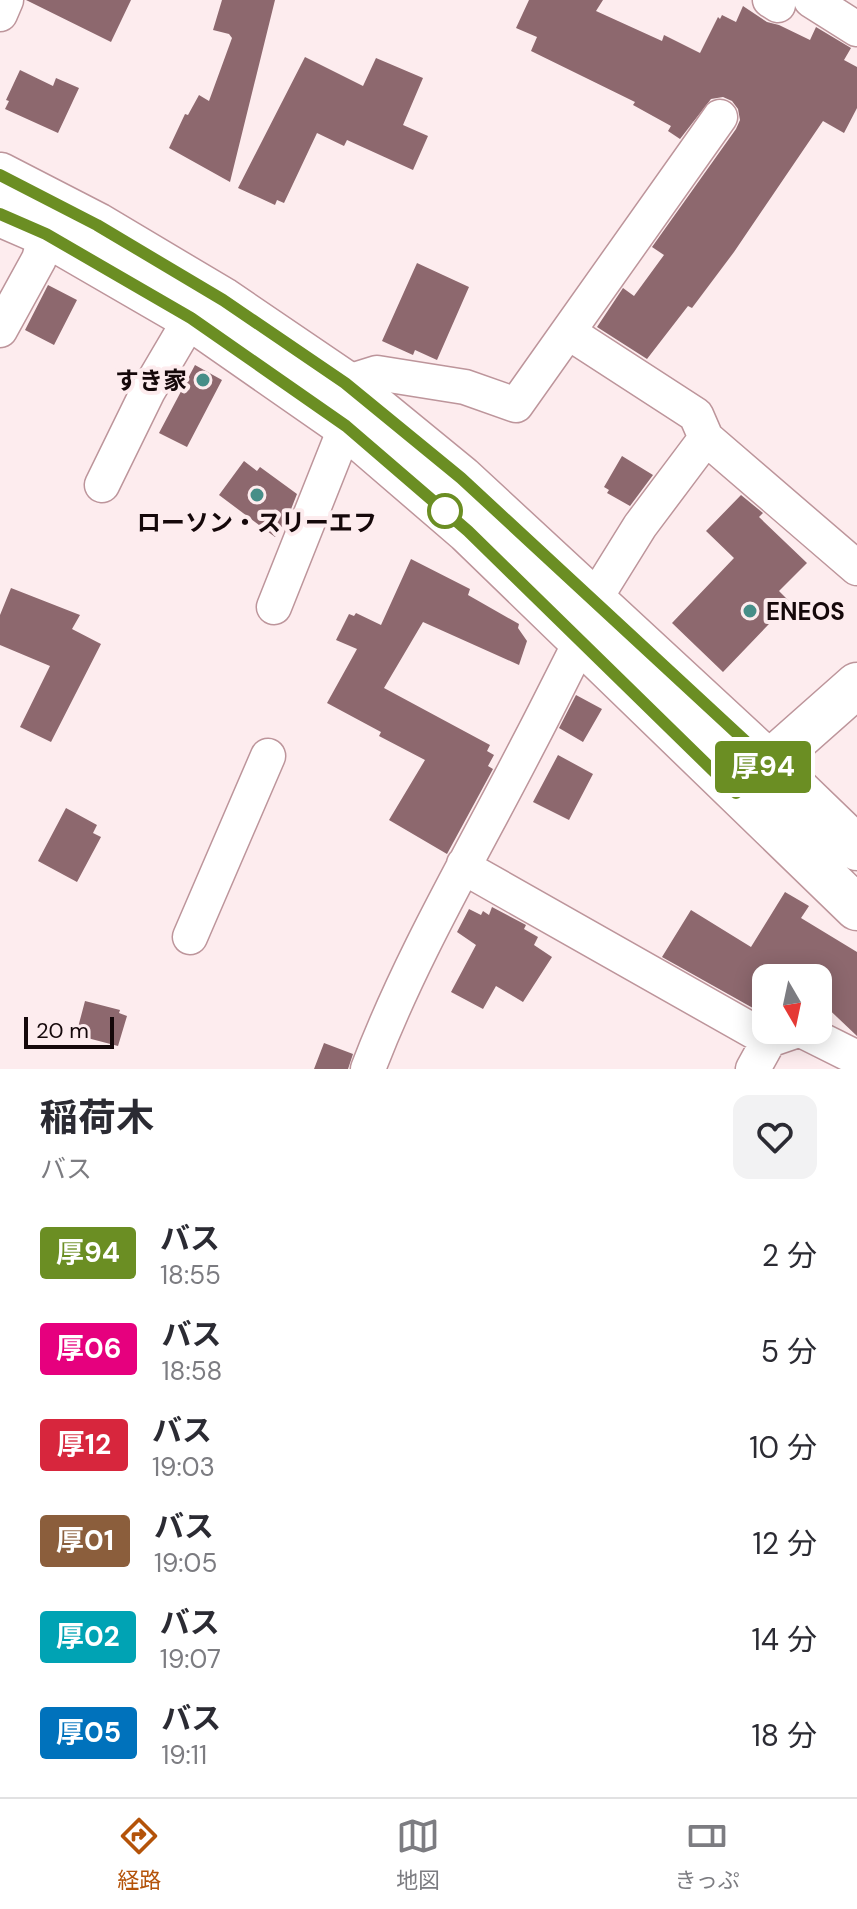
<!DOCTYPE html>
<html lang="ja">
<meta charset="utf-8">
<style>
body{margin:0;font-family:"DM Sans","Noto Sans JP",sans-serif;background:#f2f2f3;color:#2b2b33;height:100vh;display:flex;flex-direction:column;font-size:30px;white-space:nowrap}
*{box-sizing:border-box;margin:0}
p{font-size:26px;color:#7c7c81}
.icon{flex:none;width:44px;height:44px;fill:none;stroke:currentColor;stroke-width:2;stroke-linecap:round;stroke-linejoin:round}
.map{position:relative;height:1069px;overflow:hidden}
.drawer{display:flex;flex-direction:column;background:#fff;flex:1}
.drawer>*{flex:none}
.badge{padding:0 16px;border-radius:6px;font-size:28px;line-height:52px}
.needle{width:52px;rotate:171deg}
.tools{position:absolute;left:752px;top:964px;display:grid;gap:16px}
.tools a{display:grid;place-items:center;width:80px;height:80px;border-radius:16px;background:#fff;box-shadow:0 4px 20px #0003;font-size:40px}
.scale{position:absolute;left:24px;bottom:20px;width:90px;box-sizing:border-box;padding-left:8px;border:4px solid #15080a;border-top:0;font-size:22px;line-height:28px;white-space:nowrap;color:#15080a;-webkit-text-stroke:6px #fdecee;paint-order:stroke}
.map>.badge{position:absolute;translate:-50% -50%;box-shadow:0 0 0 4px #fff}
.round{display:grid;place-items:center;flex:none;width:84px;height:84px;border-radius:16px;background:#f2f2f3}
.overview{display:flex;align-items:center;justify-content:space-between;height:136px;padding:0 40px}
h1{font-size:38px;font-weight:700;line-height:60px}
ul{padding:0;list-style:none}
li{display:flex;align-items:center;gap:24px;height:96px;padding:0 40px}
li div{flex:1}
li b{display:block;font-size:30px}
li em{font-style:normal}
li .badge{min-width:88px;font-weight:700;text-align:center}
.tabs{display:flex;justify-content:space-around;align-items:center;height:112px;border-top:2px solid #e1e1e2;background:#fff;font-size:22px;color:#7c7c81}
.tabs a{display:grid;justify-items:center;gap:4px}
.tabs .on{color:#b45309}
.map>svg:first-child{display:block}
.building{fill:#8d686e}
.lines{fill:none;stroke-linecap:round;stroke-linejoin:round}
.street-casing{stroke:#bd959b;stroke-width:37}
.secondary-casing{stroke:#bd959b;stroke-width:47}
.highway-casing{stroke:#bd959b;stroke-width:47}
.street{stroke:#fff;stroke-width:34}
.secondary{stroke:#fff;stroke-width:44}
.highway{stroke:#fff;stroke-width:44}
.line-casing{stroke:#fff;stroke-width:18}
.line{stroke:#6b8e23;stroke-width:12}
.poi-dot{fill:#478e88;stroke:#fdecee;stroke-width:3}
.stop-dot{fill:#fff;stroke:#6b8e23;stroke-width:4}
.labels{text-anchor:middle;dominant-baseline:central;stroke-width:8;stroke-linejoin:round;paint-order:stroke}
.poi-label{font-size:24px;font-weight:bold;fill:#15080a;stroke:#fdecee;text-anchor:end}
</style>
<div class="map">
<svg width="857" height="1069" viewBox="0 0 857 1069">
<rect width="100%" height="100%" fill="#fdecee"/>
<path class="building" d="M26 0H131L111 42Z
M222 0H275L230 182 169 148 185 114 188 115 199 95 209 101 232 38 229 34 213 30Z
M529 0H603L596 11 662 41 664 35 700 53 718 17 720 19 722 15 736 22 743 6 767 22 779 25 810 40 816 27 851 48 844 60 857 67V108L844 133 823 121 734 252 692 308 688 306 647 359 597 327 623 288 634 296 664 255 652 247 736 129 740 120 738 109 732 101 723 97 711 99 680 139 668 131 671 126 633 105 635 102 531 51 537 37 516 28Z
M305 57 363 86 376 58 423 78 403 125 428 136 413 170 347 140 344 146 317 133 284 203 277 200 275 205 238 188Z
M20 70 53 86 56 78 79 88 58 133 5 109 9 101 6 100Z
M417 263 469 287 437 360 415 350 413 355 382 341Z
M48 285 77 300 54 345 25 330Z
M195 365 222 380 187 447 159 433Z
M622 456 653 475 630 506 607 493 609 490 604 487Z
M244 461 257 471 260 467 297 494 286 522 275 537 219 495Z
M741 495 763 513 759 517 807 563 779 591 790 602 723 672 672 623 734 558 706 531Z
M411 559 470 589 468 595 519 624 518 628 527 641 519 665 423 622 384 688 490 745 487 751 494 755 488 766 493 769 447 854 389 820 425 760 379 736 381 732 327 703 357 649 336 640 349 614 354 616 356 613 381 625Z
M11 588 80 615 72 629 101 644 51 742 20 727 50 666 0 645V615Z
M576 695 602 709 583 742 559 728Z
M558 755 593 774 569 820 533 802Z
M66 808 97 825 93 833 101 837 77 882 38 861Z
M785 892 809 906 801 918 857 952V1036L818 999V978H797L788 968 782 978H766V1002L760 1012 662 957 691 910 751 947Z
M492 907 526 925 524 929 538 937 534 945 552 957 523 1002 496 986 483 1009 451 992 476 945 457 932 469 909 481 915 483 911 489 915Z
M85 1001 120 1010 119 1013 127 1016 118 1046 76 1035Z
M324 1043 353 1054 348 1069H314Z"/>
<g class="lines">
<defs>
<path id="street" d="M770 0 778 5
M811 0 857 29
M0 14 6 0
M0 330 39 259 46 234
M568 332 696 415 706 438
M345 383 377 373 465 387 516 405 720 117
M102 485 148 391 191 318
M594 600 640 526 706 438 857 568
M274 607 346 426
M464 864 467 869 769 1040 798 1030
M190 937 268 756
M801 1030 857 1058
M368 1069C411 956 473 852 528 745 546 711 563 676 581 641
M753 1069 769 1040"/>
<path id="secondary" d="M742 787 857 685"/>
<path id="highway" d="M0 175 97 225 223 300 345 383 461 478 768 762 857 848
M0 214 46 234 191 318 346 426 468 531 857 908"/>
</defs>
<use href="#street" class="street-casing"/>
<use href="#secondary" class="secondary-casing"/>
<use href="#highway" class="highway-casing"/>
<use href="#street" class="street"/>
<use href="#secondary" class="secondary"/>
<use href="#highway" class="highway"/>
</g>
<g class="lines">
<defs>
<path id="line" d="M0 175 97 225 223 300 345 383 461 478 768 762 736 793 468 531 346 426 191 318 46 234 0 214"/>
</defs>
<use href="#line" class="line-casing"/>
<use href="#line" class="line"/>
</g>
<g class="poi-dot">
<circle cx="203" cy="380" r="8"/>
<circle cx="257" cy="495" r="8"/>
<circle cx="750" cy="611" r="8"/>
</g>
<circle class="stop-dot" cx="445" cy="511" r="16"/>
<g class="labels">
<g class="poi-label">
<text x="187" y="380">すき家</text>
<text x="257" y="522" text-anchor="middle">ローソン・スリーエフ</text>
<text x="766" y="611" text-anchor="start">ENEOS</text>
</g>
</g>
</svg>
<div class="tools">
<a><svg class="needle" viewBox="-14 -14 28 28"><path d="M0-13l5 13h-10z" fill="#e53935"/><path d="M0 13l5-13h-10z" fill="#7c7c81"/></svg></a>
</div>
<div class="scale">20 m</div>
<b class="badge" style="left:763px;top:767px;background:#6b8e23;color:#fff">厚94</b>
</div>
<section class="drawer">
<div class="overview"><div><h1>稲荷木</h1><p>バス</p></div><a class="round"><svg class="icon" aria-label="heart" viewBox="0 0 24 24"><path d="M12 20l-8-8c-3-5 5-10 8-4 3-6 11-1 8 4z"/></svg></a></div>
<ul>
<li><span class="badge" style="background:#6b8e23;color:#fff">厚94</span><div><b>バス</b><p>18:55</p></div><em>2 分</em></li>
<li><span class="badge" style="background:#e6007e;color:#fff">厚06</span><div><b>バス</b><p>18:58</p></div><em>5 分</em></li>
<li><span class="badge" style="background:#d7263d;color:#fff">厚12</span><div><b>バス</b><p>19:03</p></div><em>10 分</em></li>
<li><span class="badge" style="background:#8b5e3c;color:#fff">厚01</span><div><b>バス</b><p>19:05</p></div><em>12 分</em></li>
<li><span class="badge" style="background:#00a3b4;color:#fff">厚02</span><div><b>バス</b><p>19:07</p></div><em>14 分</em></li>
<li><span class="badge" style="background:#0072bc;color:#fff">厚05</span><div><b>バス</b><p>19:11</p></div><em>18 分</em></li>
</ul>
</section>
<nav class="tabs">
<a class="on"><svg class="icon" aria-label="directions" viewBox="0 0 24 24"><path d="M12 3l9 9-9 9-9-9zM9 14v-3h6M13 9l2 2-2 2"/></svg>経路</a>
<a><svg class="icon" aria-label="map" viewBox="0 0 24 24"><path d="M3 6l6-2 6 2 6-2v14l-6 2-6-2-6 2zM9 4v14M15 6v14"/></svg>地図</a>
<a><svg class="icon" aria-label="tickets" viewBox="0 0 24 24"><path d="M3 7h18v10H3zM15 7v10"/></svg>きっぷ</a>
</nav>
